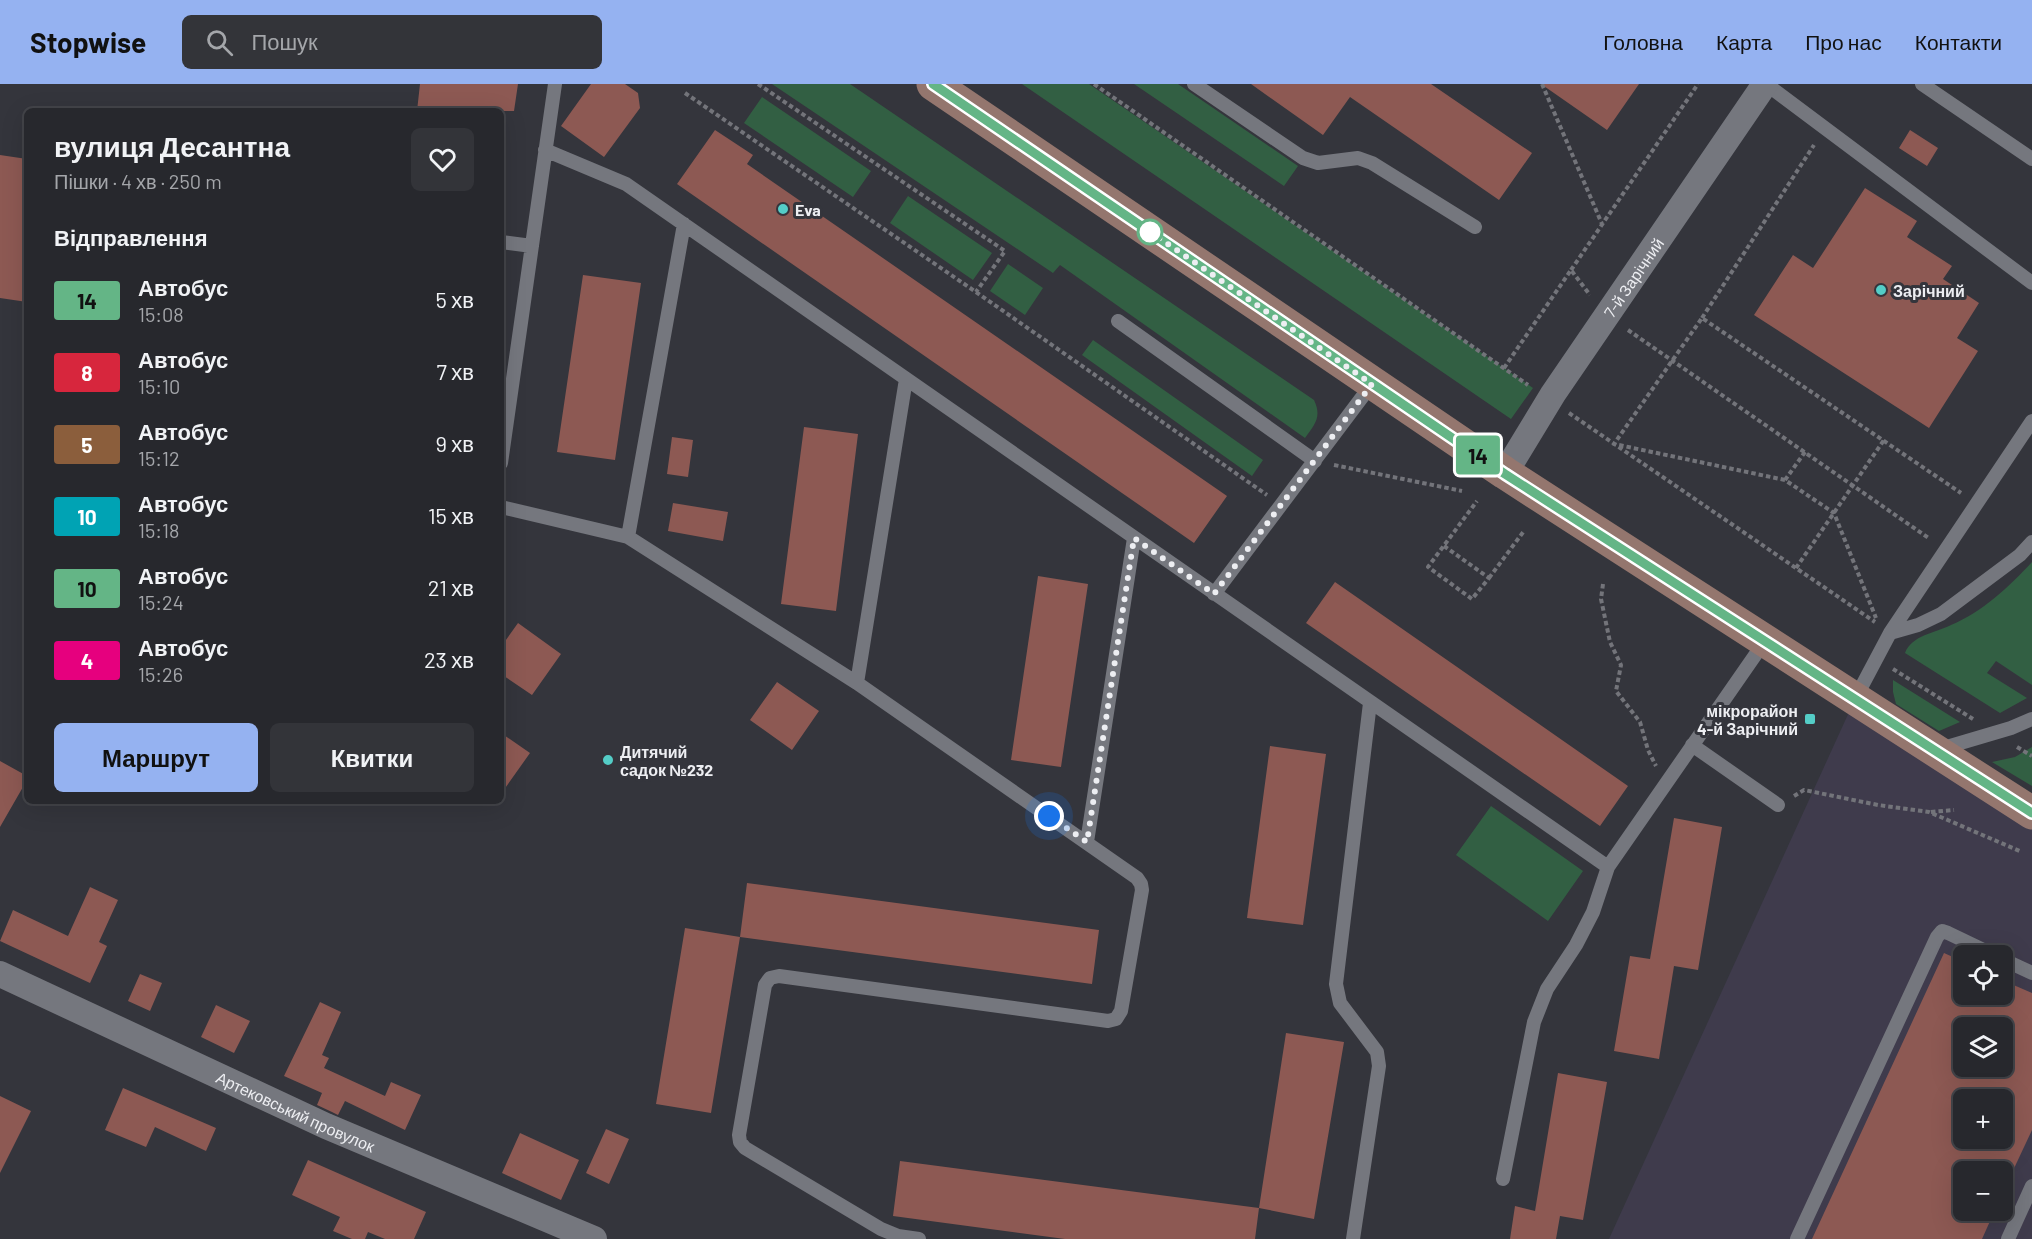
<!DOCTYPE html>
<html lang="uk">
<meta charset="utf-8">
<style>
body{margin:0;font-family:Barlow,sans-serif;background:#333439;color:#f1f3f6;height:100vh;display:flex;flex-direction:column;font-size:22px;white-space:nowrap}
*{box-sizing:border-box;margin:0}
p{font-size:20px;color:#a4a6aa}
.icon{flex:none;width:33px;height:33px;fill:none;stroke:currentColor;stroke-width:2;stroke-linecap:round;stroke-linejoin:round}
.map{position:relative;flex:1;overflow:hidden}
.side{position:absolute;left:24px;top:24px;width:480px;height:696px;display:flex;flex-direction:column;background:#27282d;border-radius:9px;box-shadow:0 6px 24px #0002,0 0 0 2px #434449}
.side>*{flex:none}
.badge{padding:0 12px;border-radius:4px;font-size:21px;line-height:39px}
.buttons{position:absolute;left:1953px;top:861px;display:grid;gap:12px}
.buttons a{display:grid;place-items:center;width:60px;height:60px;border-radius:9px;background:#27282d;box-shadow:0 6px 24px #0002,0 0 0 2px #434449;font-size:30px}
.you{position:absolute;width:30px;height:30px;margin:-15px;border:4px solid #fff;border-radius:50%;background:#1a73e8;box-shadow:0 0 0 9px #1a73e833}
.map>.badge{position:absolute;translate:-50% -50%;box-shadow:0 0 0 3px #fff}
h2{padding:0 30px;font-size:22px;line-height:54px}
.round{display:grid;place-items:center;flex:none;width:63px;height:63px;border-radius:9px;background:#333439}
.summary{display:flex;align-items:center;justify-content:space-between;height:102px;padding:0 30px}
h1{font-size:28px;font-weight:600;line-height:45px}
.button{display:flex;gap:12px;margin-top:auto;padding:12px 30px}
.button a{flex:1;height:69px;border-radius:9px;background:#95b2f1;color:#111;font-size:24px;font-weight:600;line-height:69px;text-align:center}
.button a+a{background:#333439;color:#f1f3f6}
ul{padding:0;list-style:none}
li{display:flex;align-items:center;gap:18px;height:72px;padding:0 30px}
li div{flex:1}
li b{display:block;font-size:22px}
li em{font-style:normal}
li .badge{min-width:66px;font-weight:700;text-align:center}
header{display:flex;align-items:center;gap:36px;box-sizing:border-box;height:84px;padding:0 30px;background:#95b2f1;color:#111}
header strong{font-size:28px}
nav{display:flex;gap:33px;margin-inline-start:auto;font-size:21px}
.search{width:420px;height:54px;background:#333439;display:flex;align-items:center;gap:15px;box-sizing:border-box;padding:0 21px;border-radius:9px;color:#a4a6aa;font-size:22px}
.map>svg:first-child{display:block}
.industrial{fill:#3f3b4c;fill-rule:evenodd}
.green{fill:#325f43}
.building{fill:#8d5953;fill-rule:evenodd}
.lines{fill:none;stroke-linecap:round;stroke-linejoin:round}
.path{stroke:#73747a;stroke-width:4;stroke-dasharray:4.5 3;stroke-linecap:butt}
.lane{stroke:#75777e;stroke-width:14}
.street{stroke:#75777e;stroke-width:26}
.secondary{stroke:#94766e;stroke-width:33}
.line-casing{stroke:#fff;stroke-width:14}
.line{stroke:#64b586;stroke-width:9}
.walk{stroke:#edeef2;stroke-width:6;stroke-dasharray:0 10.8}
.poi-dot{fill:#54cdc7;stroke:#34353c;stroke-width:2}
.stop-dot{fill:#fff;stroke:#64b586;stroke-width:3}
.labels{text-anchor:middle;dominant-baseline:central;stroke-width:6;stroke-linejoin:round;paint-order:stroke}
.poi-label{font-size:16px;font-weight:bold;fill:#edeef2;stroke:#34353c;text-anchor:start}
.street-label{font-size:16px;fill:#edeef2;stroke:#34353c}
</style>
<header>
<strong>Stopwise</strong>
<div class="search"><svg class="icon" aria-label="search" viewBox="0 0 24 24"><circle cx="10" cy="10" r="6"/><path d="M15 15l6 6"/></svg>Пошук</div>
<nav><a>Головна</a><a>Карта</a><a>Про нас</a><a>Контакти</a></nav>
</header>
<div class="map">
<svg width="2032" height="1155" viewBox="0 0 2032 1155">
<rect width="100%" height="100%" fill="#34353c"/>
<path class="industrial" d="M1855 615 2032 729V1155H1609ZM1964 872H2002V910H1964ZM1964 944H2002V982H1964ZM1964 1016H2002V1054H1964ZM1964 1088H2002V1126H1964Z"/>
<path class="green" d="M772 0H850L1314 316C1322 333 1315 340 1305 354L1060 181 1053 189Z
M1022 0H1089L1533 304 1511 335Z
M1134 0H1178L1298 82 1284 102Z
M762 13 871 87 853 113 744 39Z
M908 112 992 169 973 196 890 139Z
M1008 180 1043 204 1025 231 990 207Z
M1093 256 1263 376 1252 392 1082 271Z
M2032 478V601L1996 577 1987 589 2027 614 2000 629 1905 569C1912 551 1935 549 1951 541 1982 528 2009 503 2032 478Z
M1893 596 1960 638 1939 647 1896 620 1893 608Z
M2032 663V702L1992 678 2015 673Z
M1491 722 1583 787 1548 837 1456 771Z"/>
<path class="building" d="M420 0H518L514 27H417Z
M591 0H625L638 9 640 24 604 73 561 42Z
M1251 0H1431L1532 69 1499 116 1350 13 1323 51Z
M1541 0H1639L1607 46Z
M715 46 753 71 747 80 1227 412 1194 459 677 100Z
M1910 46 1938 64 1927 82 1899 64Z
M0 71 27 75V218L0 214Z
M1865 104 1917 137 1907 153 1952 182 1943 195 1979 219 1957 254 1978 267 1929 344 1754 231 1793 171 1813 184Z
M583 191 641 199 615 376 557 368Z
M804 343 858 350 836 527 781 520Z
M672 353 693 356 688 393 667 390Z
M673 419 728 428 723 457 668 447Z
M1038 492 1088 500 1061 683 1011 676Z
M1335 498 1628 702 1600 742 1306 539Z
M518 539 561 570 532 611 501 590V563Z
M777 598 819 627 792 666 750 636Z
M501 649 530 669 501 710Z
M1270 662 1326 670 1303 841 1247 834Z
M0 677 27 692V696L0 743Z
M1674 734 1722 743 1698 886 1674 882 1659 975 1614 967 1630 872 1650 875Z
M747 799 1099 846 1092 900 740 853Z
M90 803 118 816 99 858 107 862 90 899 0 857 13 826 68 852Z
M685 844 740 853 711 1029 656 1020Z
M1944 869 1964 878V910H2002V896L2032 909V1046L2002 1110V1088H1964V1126H1995L1982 1155H1812ZM1964 944H2002V982H1964ZM1964 1016H2002V1054H1964Z
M140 890 162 899 150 927 128 917Z
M320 918 341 928 322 971 329 974 324 984 385 1012 391 998 421 1011 405 1046 345 1017 338 1031 332 1028 317 1021 322 1009 284 992Z
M216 921 250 937 234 969 201 953Z
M1286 949 1344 958 1314 1135 1259 1124Z
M1558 989 1607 998 1583 1136 1560 1132 1556 1155H1510L1515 1122 1535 1127Z
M123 1004 216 1044 206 1067 155 1043 146 1063 105 1046Z
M0 1012 31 1027 0 1089Z
M606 1045 629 1055 609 1100 586 1089Z
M520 1049 579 1076 561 1116 502 1089Z
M308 1076 426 1128 414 1155H385L368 1148 365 1155H352L333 1147 340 1133 292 1111Z
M900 1077 1259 1124 1255 1155H1065L893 1132Z"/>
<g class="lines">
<path class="path" d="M758 0 1005 167 976 208
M1094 0 1528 301
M1542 0 1602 140
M685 9 976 208 1267 411
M1571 186 1698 0
M1702 234 1814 61
M1628 246 1930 455
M1504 284 1571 186 1590 211
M1569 329 1875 538
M1805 368 1785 396 1834 429 1876 534
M1334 381 1462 407
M1785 396 1614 360 1702 234 1961 409
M1444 462 1489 494 1472 515 1428 483 1477 417
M1796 484 1884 356
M1489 494 1524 447
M1603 500 1601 515 1610 558 1621 581 1616 607 1640 638 1648 666 1656 682
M1893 585 1973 635
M2017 663 2032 672
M1794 712 1804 706 1878 721 1929 728 2022 768
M1931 728 1954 726"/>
<path class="lane" d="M1194 0 1303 74 1318 79 1358 74 1372 79 1475 143
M1766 0 2032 199
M1922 0 2032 75
M545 66 626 100 1608 783
M501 158 532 162
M1118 237 1315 377
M501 379 555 0
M501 423 628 453 857 599 1137 794 1141 800 1142 806 1121 927 1116 935 1108 937 779 892 770 894 765 901 739 1051 740 1058 745 1064 881 1145 898 1152 919 1155
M628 453 684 140
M1214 510 1372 300
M1890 549 1918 541 1941 530 2020 471 2032 458
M857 599 906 295
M1855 615 1890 549 2032 337
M1692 661 1778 721
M1940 665 2011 644 2032 635
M1087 758 1134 454
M2002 875 2032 889
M1503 1095 1534 938 1547 905 1576 861 1593 828 1608 783 1765 557
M1353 1155 1379 982 1377 968 1340 919 1336 900 1370 619
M1797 1155 1937 853 1942 847 1948 849 1996 872
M2008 1155 2032 1102"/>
<g class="street">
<path id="s1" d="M1505 389 1553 310 1765 0"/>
<path id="s2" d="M0 890 326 1042 594 1155"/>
</g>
<path class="secondary" d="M933 0 1505 389 2032 729"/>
</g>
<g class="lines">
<defs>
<path id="line" d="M933 0 1505 390 2032 729"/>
</defs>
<use href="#line" class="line-casing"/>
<use href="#line" class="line"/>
<path class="walk" d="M1049 732 1087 758 1134 454 1214 510 1372 300 1146 145 1150 148"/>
</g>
<g class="poi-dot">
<circle cx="783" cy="125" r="6"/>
<circle cx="1881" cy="206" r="6"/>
<rect x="1804" y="629" width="12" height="12" rx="3"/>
<circle cx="608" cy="676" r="6"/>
</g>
<circle class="stop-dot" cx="1150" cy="148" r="12"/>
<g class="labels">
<g class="poi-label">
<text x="795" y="125">Eva</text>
<text x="1893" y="206">Зарічний</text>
<text x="1798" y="626" text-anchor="end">мікрорайон<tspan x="1798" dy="18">4-й Зарічний</tspan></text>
<text x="620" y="667">Дитячий<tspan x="620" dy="18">садок №232</tspan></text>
</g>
<g class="street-label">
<text stroke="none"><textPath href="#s1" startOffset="234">7-й Зарічний</textPath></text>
<text stroke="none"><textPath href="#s2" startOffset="326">Артековський провулок</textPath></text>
</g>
</g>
</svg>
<div class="buttons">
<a><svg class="icon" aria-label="locate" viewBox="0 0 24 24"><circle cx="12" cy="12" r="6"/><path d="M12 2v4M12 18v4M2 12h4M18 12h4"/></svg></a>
<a><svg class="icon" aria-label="layers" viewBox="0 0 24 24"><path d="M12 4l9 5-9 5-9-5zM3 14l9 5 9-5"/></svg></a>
<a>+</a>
<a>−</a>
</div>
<div class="you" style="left:1049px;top:732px"></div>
<b class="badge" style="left:1478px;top:371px;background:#64b586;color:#111">14</b>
<section class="side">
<div class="summary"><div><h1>вулиця Десантна</h1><p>Пішки · 4 хв · 250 m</p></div><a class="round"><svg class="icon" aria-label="heart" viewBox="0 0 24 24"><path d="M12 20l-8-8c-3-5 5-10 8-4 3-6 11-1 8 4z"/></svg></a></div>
<h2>Відправлення</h2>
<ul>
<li><span class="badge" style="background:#64b586;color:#111">14</span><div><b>Автобус</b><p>15:08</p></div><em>5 хв</em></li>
<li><span class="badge" style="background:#d7263d;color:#fff">8</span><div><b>Автобус</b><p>15:10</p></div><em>7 хв</em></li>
<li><span class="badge" style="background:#8b5e3c;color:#fff">5</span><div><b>Автобус</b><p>15:12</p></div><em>9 хв</em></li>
<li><span class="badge" style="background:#00a3b4;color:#fff">10</span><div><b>Автобус</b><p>15:18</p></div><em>15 хв</em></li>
<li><span class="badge" style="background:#64b586;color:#111">10</span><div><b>Автобус</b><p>15:24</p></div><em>21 хв</em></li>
<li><span class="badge" style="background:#e6007e;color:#fff">4</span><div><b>Автобус</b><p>15:26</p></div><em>23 хв</em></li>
</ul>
<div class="button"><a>Маршрут</a><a>Квитки</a></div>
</section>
</div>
